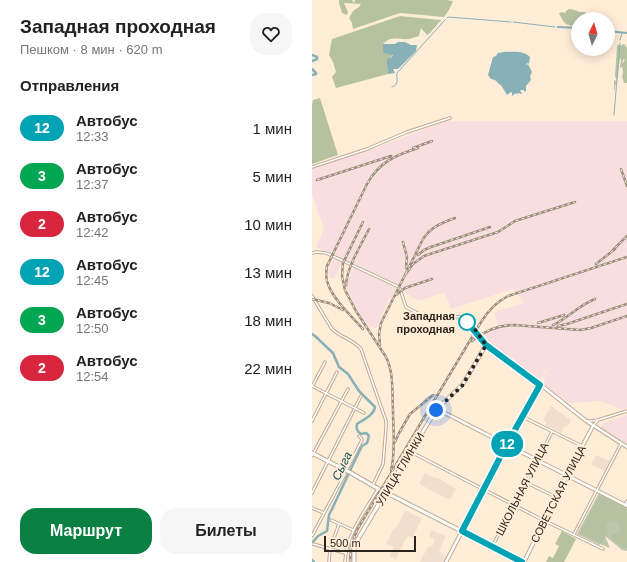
<!DOCTYPE html>
<html lang="ru">
<meta charset="utf-8">
<style>
body{margin:0;font-family:Arial,sans-serif;background:#f6f6f6;color:#222;height:100vh;display:flex;flex-direction:column;font-size:15px;white-space:nowrap}
*{box-sizing:border-box;margin:0}
p{font-size:13px;color:#767676}
.icon{flex:none;width:22px;height:22px;fill:none;stroke:currentColor;stroke-width:2;stroke-linecap:round;stroke-linejoin:round}
.map{position:relative;flex:1;overflow:hidden}
.details{display:flex;flex-direction:column;background:#fff;width:312px}
.details>*{flex:none}
.badge{padding:0 8px;border-radius:13px;font-size:14px;line-height:26px}
.needle{width:26px;rotate:5deg}
.fabs{position:absolute;left:259px;top:12px;display:grid;gap:8px}
.fabs a{display:grid;place-items:center;width:44px;height:44px;border-radius:50%;background:#fff;box-shadow:0 2px 10px #0003;font-size:20px}
.scale{position:absolute;left:12px;bottom:10px;width:92px;box-sizing:border-box;padding-left:4px;border:2px solid #2c241b;border-top:0;font-size:11px;line-height:14px;white-space:nowrap;color:#2c241b;-webkit-text-stroke:3px #ffedd8;paint-order:stroke}
.you{position:absolute;width:20px;height:20px;margin:-10px;border:3px solid #fff;border-radius:50%;background:#1a73e8;box-shadow:0 0 0 6px #1a73e833}
.map>.badge{position:absolute;translate:-50% -50%;box-shadow:0 0 0 2px #fff}
h2{padding:0 20px;font-size:15px;line-height:36px}
.round{display:grid;place-items:center;flex:none;width:42px;height:42px;border-radius:16px;background:#f6f6f6}
.overview{display:flex;align-items:center;justify-content:space-between;height:68px;padding:0 20px}
h1{font-size:19px;font-weight:700;line-height:30px}
.action{display:flex;gap:8px;margin-top:auto;padding:8px 20px}
.action a{flex:1;height:46px;border-radius:16px;background:#0b8043;color:#fff;font-size:16px;font-weight:700;line-height:46px;text-align:center}
.action a+a{background:#f6f6f6;color:#222}
ul{padding:0;list-style:none}
li{display:flex;align-items:center;gap:12px;height:48px;padding:0 20px}
li div{flex:1}
li b{display:block;font-size:15px}
li em{font-style:normal}
li .badge{min-width:44px;font-weight:700;text-align:center}
main{display:flex;flex:1;min-height:0}
.map>svg:first-child{display:block}
.industrial{fill:#f9dee0}
.education{fill:#f0dfcd}
.green{fill:#bbc6aa}
.forest{fill:#b6c1a2}
.water{fill:#88b1b7}
.lines{fill:none;stroke-linecap:round;stroke-linejoin:round}
.stream{stroke:#88b1b7;stroke-width:1}
.canal{stroke:#88b1b7;stroke-width:2}
.river{stroke:#88b1b7;stroke-width:2.5}
.minor-casing{stroke:#beaa91;stroke-width:3.5}
.tertiary-casing{stroke:#beaa91;stroke-width:4.5}
.secondary-casing{stroke:#beaa91;stroke-width:5}
.minor{stroke:#fff;stroke-width:1.5}
.tertiary{stroke:#fff;stroke-width:2.5}
.secondary{stroke:#fff;stroke-width:3}
.rail-casing{stroke:#9a8d7d;stroke-width:2.5}
.rail{stroke:#ffedd8;stroke-width:1;stroke-dasharray:3;stroke-linecap:butt}
.line-casing{stroke:#fff;stroke-width:9}
.line{stroke:#00a3b4;stroke-width:6}
.walk{stroke:#2c241b;stroke-width:4;stroke-dasharray:0 7.2}
.stop-dot{fill:#fff;stroke:#00a3b4;stroke-width:2}
.labels{text-anchor:middle;dominant-baseline:central;stroke-width:4;stroke-linejoin:round;paint-order:stroke}
.stop-label{font-size:11px;font-weight:bold;fill:#2c241b;stroke:#ffedd8;text-anchor:end}
.street-label{font-size:11px;fill:#2c241b;stroke:#ffedd8}
.water-label{font-size:12px;font-style:italic;fill:#0c4b52;stroke:#ffedd8}
</style>
<main>
<section class="details">
<div class="overview"><div><h1>Западная проходная</h1><p>Пешком · 8 мин · 620 m</p></div><a class="round"><svg class="icon" aria-label="heart" viewBox="0 0 24 24"><path d="M12 20l-8-8c-3-5 5-10 8-4 3-6 11-1 8 4z"/></svg></a></div>
<h2>Отправления</h2>
<ul>
<li><span class="badge" style="background:#00a3b4;color:#fff">12</span><div><b>Автобус</b><p>12:33</p></div><em>1 мин</em></li>
<li><span class="badge" style="background:#00a651;color:#fff">3</span><div><b>Автобус</b><p>12:37</p></div><em>5 мин</em></li>
<li><span class="badge" style="background:#d7263d;color:#fff">2</span><div><b>Автобус</b><p>12:42</p></div><em>10 мин</em></li>
<li><span class="badge" style="background:#00a3b4;color:#fff">12</span><div><b>Автобус</b><p>12:45</p></div><em>13 мин</em></li>
<li><span class="badge" style="background:#00a651;color:#fff">3</span><div><b>Автобус</b><p>12:50</p></div><em>18 мин</em></li>
<li><span class="badge" style="background:#d7263d;color:#fff">2</span><div><b>Автобус</b><p>12:54</p></div><em>22 мин</em></li>
</ul>
<div class="action"><a>Маршрут</a><a>Билеты</a></div>
</section>
<div class="map">
<svg width="315" height="562" viewBox="0 0 315 562">
<rect width="100%" height="100%" fill="#ffedd8"/>
<path class="industrial" d="M135 121H315V408L309 409 288 401 257 403 231 384 233 379 231 377 235 370 234 367V370L227 381 176 344 177 343 174 334V332L193 326 220 327V325H194L187 326 182 313 185 312V311L212 303 201 289 139 309 133 292 107 301 94 294 91 288 4 247 12 229 0 194V168L52 152Z
M21 257 30 262 22 279 17 277 18 275 16 273 18 267 16 266Z
M42 267 63 277 84 288 79 299H77L64 329 55 325 44 307H43L38 296 35 288V283Z
M315 415V444L288 427 291 423Z"/>
<path class="education" d="M239 406 259 420 255 427 253 426 249 433 233 425 234 422 231 420Z
M284 455 298 461 293 471 279 465Z
M113 473 125 479 126 478 144 489 138 500 107 484Z
M93 510 110 519 100 538 97 536 95 538H94L84 559 78 556 82 547 74 544 82 528 84 529Z
M120 530 134 536 127 551 135 557 133 562H108L116 547 120 546 123 540 117 536Z"/>
<path class="green" d="M287 493 315 507V551L310 550 293 536 298 548 288 544V545L265 534Z"/>
<path class="forest" d="M27 0H40L42 3 43 0H134L141 1 137 10 132 17 88 13 41 29 40 23 37 18 41 11 47 7 49 4 32 3 36 12 35 15 30 13 27 3Z
M257 9C264 9 266 13 273 12L276 15 279 13 280 15 279 18H274L269 16 270 19H266V26C254 26 252 24 247 13L250 12 253 13 254 11Z
M88 16 129 20 118 33 115 35 109 28 107 36C104 37 100 38 97 39 86 40 80 35 71 44V50L81 54 75 65 76 74 24 88 20 77 24 72 21 62 17 55 20 39Z
M306 44 307 46 312 44 315 48V83H312L311 79 310 78 311 72 310 65 313 59H312L311 60 310 67 308 68 309 60 308 58 305 82 303 86V89L302 90V80H303L304 82 305 81 303 76 305 46Z
M8 98 26 155 0 164V104L1 100Z
M288 496 315 510V548H311L299 538 301 534 305 535 309 529 306 525V522L303 521 301 522 299 521 297 522 293 529 296 531 290 543 287 541V542L268 533Z
M250 531 264 539 252 562H234L237 556 241 558 247 546 243 544Z"/>
<path class="water" d="M86 42H93L99 45H105L104 51 86 69H81L83 73 76 74 75 65V59L79 58 81 55 72 53 71 50V44H83Z
M192 52C202 52 211 50 218 57L217 64 216 63 214 64 215 65 216 64 220 72 218 76 219 80 214 86V91L212 92V90H209L208 91 210 93 209 94 207 93 205 94 204 93 200 96V93L199 92 195 95 189 85 187 84 183 80 179 79 176 75 181 57 184 56 186 53Z"/>
<g class="lines">
<path class="stream" d="M135 18 136 17 199 22
M201 22 243 27
M308 40 310 33
M80 87C88 84 84 79 85 73L133 20
M302 115 308 43"/>
<path class="canal" d="M246 27 266 28
M296 31 315 33"/>
<path class="river" d="M0 55 5 57V59L0 61
M0 69 4 73V74L0 75
M0 334 3 336 21 353 27 367 36 374 47 391 63 407C62 415 51 420 45 424 44 429 45 431 49 434L54 433 57 436 55 443 50 446 45 456 20 509 17 515 15 531 6 536 0 543
M0 560 2 562"/>
<defs>
<path id="minor" d="M0 167 55 149 95 132 138 118
M0 253 5 252 14 253 85 286 88 289 94 307 109 315 151 317 162 328 174 345
M0 296 20 329C28 337 42 340 49 349L74 421V428L71 464 61 485
M0 386 52 413
M0 387 13 362
M211 417 270 446
M0 421 25 372
M276 421H280L286 420
M281 426 286 420 315 411
M99 452 227 518 291 549
M0 456 36 389
M35 469 50 440 49 438 47 436
M213 482 244 497
M0 493 49 396
M313 505 315 501
M0 508 12 513
M19 520 41 530
M262 534 309 444
M0 536 33 474
M1 544 33 553
M180 547 240 432
M17 562 18 549 27 524
M33 562C34 535 53 511 66 489"/>
<path id="tertiary" d="M125 409 315 506
M74 492 124 410 151 384 174 345 229 385 273 420 315 447
M134 562 195 444 229 385
M212 562 255 475 281 426"/>
<path id="secondary" d="M0 453 39 473 65 488 210 562
M42 562V549L43 544 74 492"/>
</defs>
<use href="#minor" class="minor-casing"/>
<use href="#tertiary" class="tertiary-casing"/>
<use href="#secondary" class="secondary-casing"/>
<use href="#minor" class="minor"/>
<use href="#tertiary" class="tertiary"/>
<use href="#secondary" class="secondary"/>
<defs>
<path id="rail" d="M101 148 120 141
M309 169 315 186
M5 180 79 156
M51 222 31 263 30 276 33 290 44 311 74 357C82 373 80 393 81 410 81 427 84 453 79 470
M91 242 95 257 94 268
M299 252 315 236
M106 255 112 250 119 247 178 227
M284 264 303 249
M93 275 101 264 112 256 186 232 203 221 263 202
M34 285C35 267 49 245 57 229
M84 295 93 288 120 279
M0 299 17 303 31 310
M226 323 252 315
M241 325C256 318 267 305 283 299
M246 326 255 324 315 304
M51 329C40 317 21 299 16 284 13 278 14 272 15 266L55 184C67 162 84 155 106 148
M160 341C172 331 186 325 202 325L268 330 279 328 315 316
M68 345 67 334 69 323 111 239C119 227 129 223 143 218
M83 442 87 433 98 414 121 395
M38 562 39 546 45 530 169 322C176 311 184 302 196 296L315 257"/>
</defs>
<use href="#rail" class="rail-casing"/>
<use href="#rail" class="rail"/>
</g>
<g class="lines">
<defs>
<path id="line" d="M155 322 174 345 228 385 195 444 150 531 210 562"/>
</defs>
<use href="#line" class="line-casing"/>
<use href="#line" class="line"/>
<path class="walk" d="M124 410 150 386 174 345 162 328 155 322"/>
</g>
<circle class="stop-dot" cx="155" cy="322" r="8"/>
<g class="labels">
<g class="stop-label">
<text x="143" y="316">Западная<tspan x="143" dy="13">проходная</tspan></text>
</g>
<g class="street-label">
<text transform="translate(88 469) rotate(-59)">УЛИЦА ГЛИНКИ</text>
<text transform="translate(210 489) rotate(-63)">ШКОЛЬНАЯ УЛИЦА</text>
<text transform="translate(246 494) rotate(-63)">СОВЕТСКАЯ УЛИЦА</text>
</g>
<g class="water-label">
<text transform="translate(30 466) rotate(-64)">Сыга</text>
</g>
</g>
</svg>
<div class="fabs">
<a><svg class="needle" viewBox="-14 -14 28 28"><path d="M0-13l5 13h-10z" fill="#e53935"/><path d="M0 13l5-13h-10z" fill="#767676"/></svg></a>
</div>
<div class="scale">500 m</div>
<div class="you" style="left:124px;top:410px"></div>
<b class="badge" style="left:195px;top:444px;background:#00a3b4;color:#fff">12</b>
</div>
</main>
